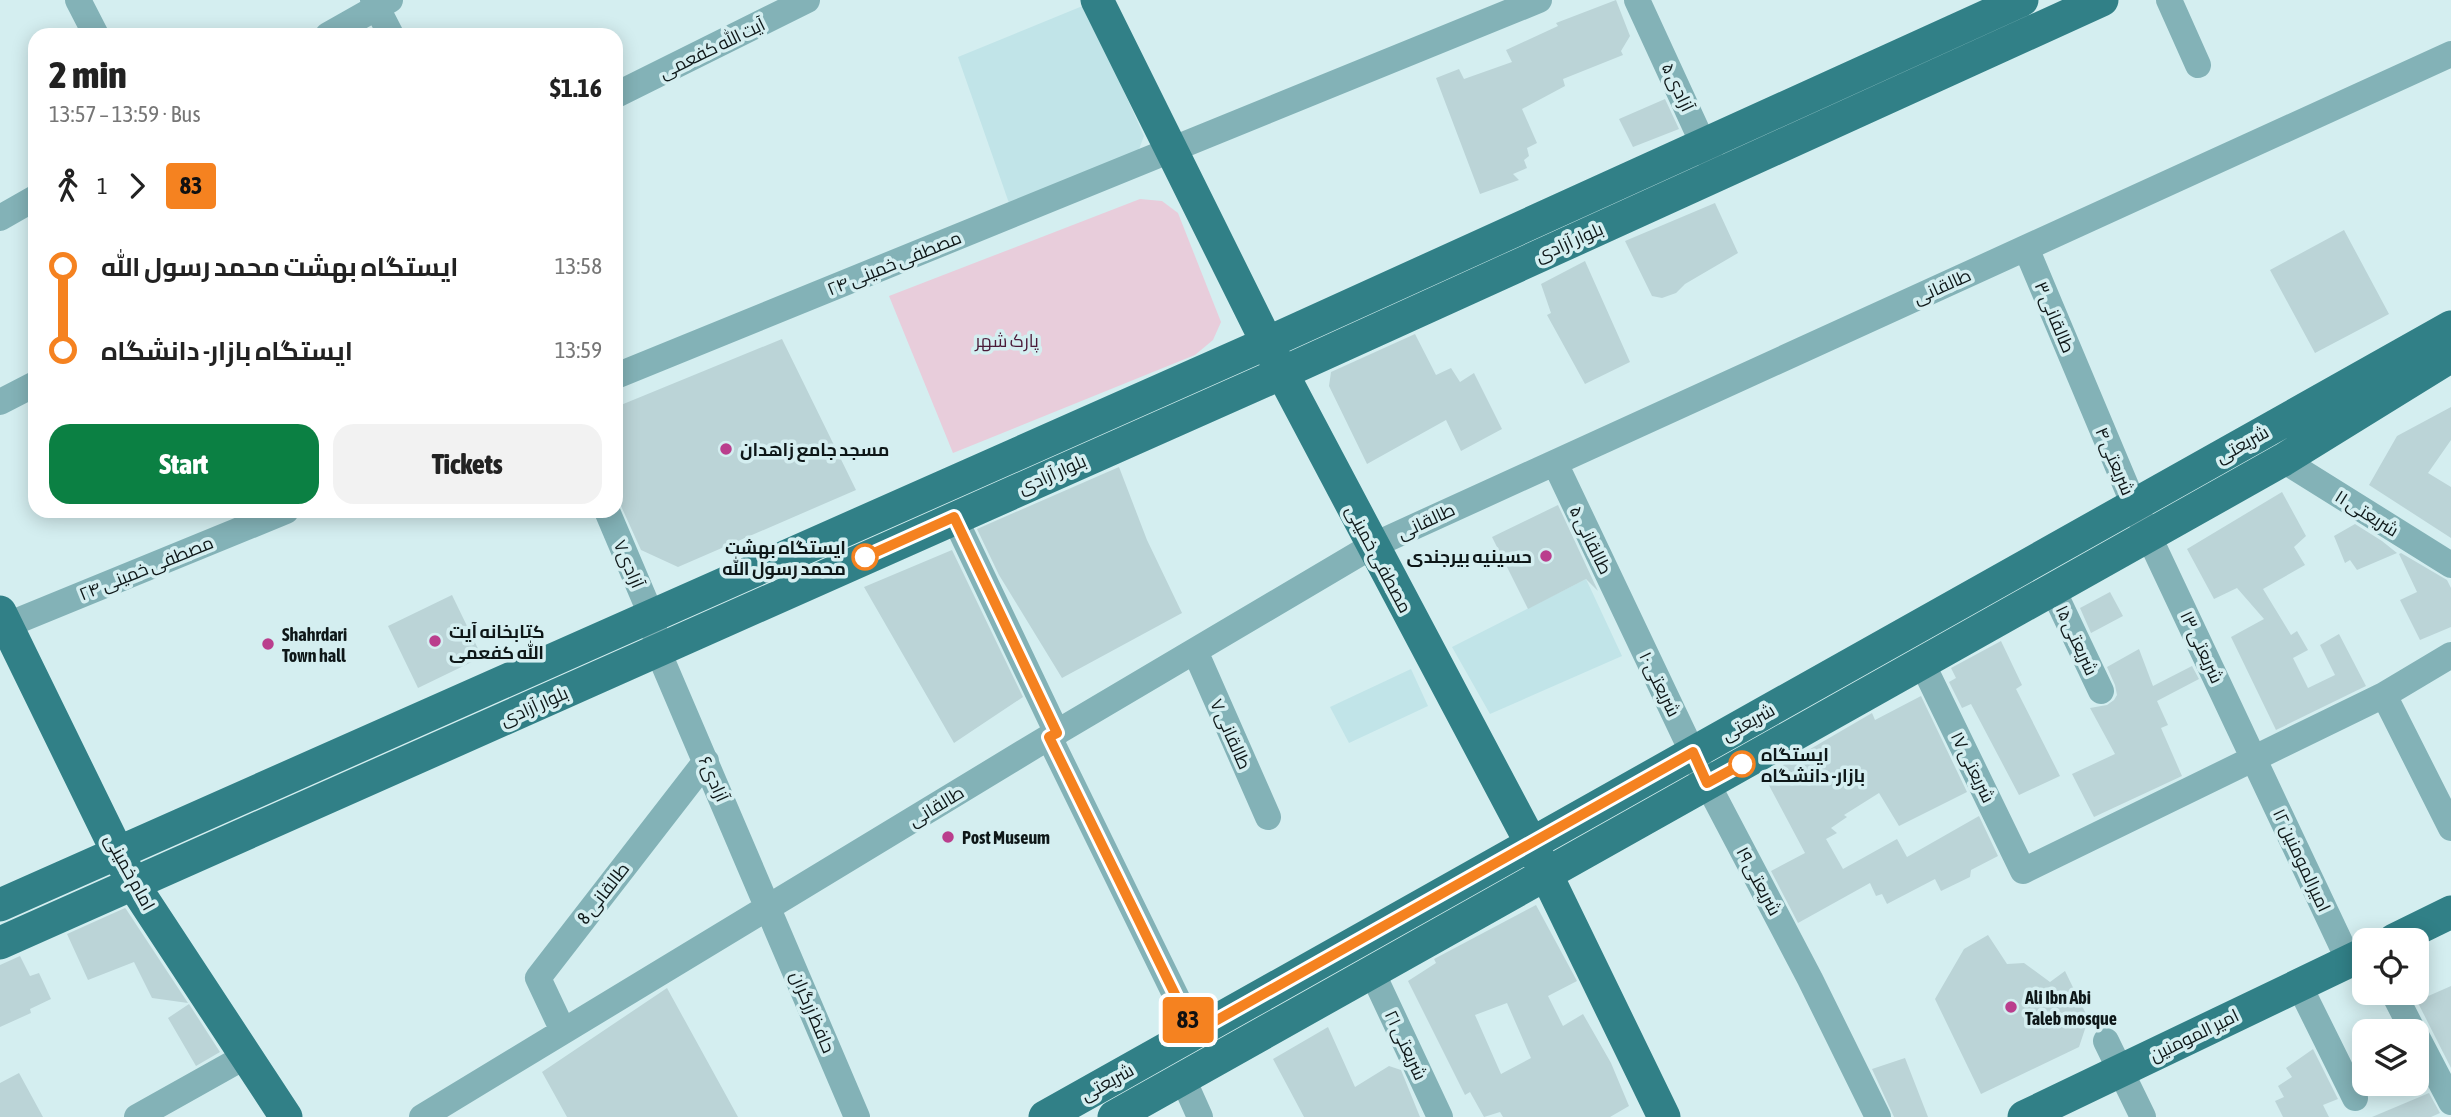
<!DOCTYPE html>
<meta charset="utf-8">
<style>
body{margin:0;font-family:"Asap Condensed",Cairo,sans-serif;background:#f2f2f2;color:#222;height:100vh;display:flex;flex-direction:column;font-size:26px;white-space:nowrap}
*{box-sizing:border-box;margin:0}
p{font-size:23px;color:#767676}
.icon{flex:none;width:38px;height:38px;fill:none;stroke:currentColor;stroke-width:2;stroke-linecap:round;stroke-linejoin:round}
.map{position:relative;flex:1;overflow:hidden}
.panel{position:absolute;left:28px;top:28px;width:595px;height:490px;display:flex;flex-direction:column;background:#fff;border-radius:21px;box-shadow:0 4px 18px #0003}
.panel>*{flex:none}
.badge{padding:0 14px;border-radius:5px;font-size:24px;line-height:46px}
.buttons{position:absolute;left:2352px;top:928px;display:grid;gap:14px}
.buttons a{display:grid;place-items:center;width:77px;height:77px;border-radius:14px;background:#fff;box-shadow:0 4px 18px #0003;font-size:35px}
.map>.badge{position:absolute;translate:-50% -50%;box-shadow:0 0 0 4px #fff}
.legs{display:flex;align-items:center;gap:10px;height:77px;padding:0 21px;font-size:23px}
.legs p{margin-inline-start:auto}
.overview{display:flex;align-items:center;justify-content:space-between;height:119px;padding:0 21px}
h1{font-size:38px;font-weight:800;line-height:52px}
.button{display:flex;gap:14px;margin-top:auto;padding:14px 21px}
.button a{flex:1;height:80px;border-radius:21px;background:#0b8043;color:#fff;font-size:28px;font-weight:800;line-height:80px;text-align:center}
.button a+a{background:#f2f2f2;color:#222}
ul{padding:0 21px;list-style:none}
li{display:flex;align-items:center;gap:24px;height:84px;font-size:26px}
li i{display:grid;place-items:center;width:10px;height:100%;margin:0 9px;background:currentColor}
li i::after{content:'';width:18px;height:18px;margin:-9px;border:5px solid;border-radius:50%;background:#fff}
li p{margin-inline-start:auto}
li:first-child i{background:linear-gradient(#0000 50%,currentColor 0)}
li:last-child i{background:linear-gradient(currentColor 50%,#0000 0)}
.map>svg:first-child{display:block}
.built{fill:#c1e4e8}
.green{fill:#e8cddb}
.building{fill:#bbd4d7;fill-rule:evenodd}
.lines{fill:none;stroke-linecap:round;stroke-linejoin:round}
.minor{stroke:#83b2b7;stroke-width:26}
.major{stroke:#318087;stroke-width:33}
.line-1-casing{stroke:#fff;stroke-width:16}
.line-1{stroke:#f58220;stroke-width:10}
.poi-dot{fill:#ba3e8d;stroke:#d4eef0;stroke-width:2.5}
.stop-1-dot{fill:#fff;stroke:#f58220;stroke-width:3.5}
.labels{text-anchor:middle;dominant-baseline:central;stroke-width:7;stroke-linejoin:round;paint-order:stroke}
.street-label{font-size:18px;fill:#0e1718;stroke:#d4eef0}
.park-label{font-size:18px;fill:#4a1a38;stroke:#d4eef0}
.poi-label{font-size:18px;font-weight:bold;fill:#0e1718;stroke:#d4eef0;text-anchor:start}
.stop-label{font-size:18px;font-weight:bold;fill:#0e1718;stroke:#d4eef0;text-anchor:end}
</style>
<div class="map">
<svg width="2451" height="1117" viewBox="0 0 2451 1117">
<rect width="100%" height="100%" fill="#d4eef0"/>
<path class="built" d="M1085 5 1144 136 1138 152 1010 206 958 57Z
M1586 579 1622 656 1490 714 1452 647Z
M1411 669 1428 706 1349 743 1330 707Z"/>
<path class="green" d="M1140 199 1162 201 1178 213 1221 322 1213 340 1195 355 953 453 889 296Z"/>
<path class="building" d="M1616 0 1630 36 1621 51 1623 55 1563 79 1565 86 1522 109 1537 143 1527 148 1529 156 1524 160 1527 168 1513 174 1519 180 1480 194 1436 78 1459 69 1464 79 1512 62 1506 50 1558 26 1556 23Z
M1665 99 1679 129 1633 147 1619 119Z
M1715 203 1738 253 1685 284 1676 293 1662 298 1652 296 1625 241Z
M2344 230 2389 314 2315 353 2270 270Z
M1585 261 1630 362 1585 384 1547 315 1551 313 1541 284Z
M1415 334 1436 375 1451 368 1460 382 1474 373 1502 429 1461 451 1446 420 1367 464 1329 386 1331 372Z
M782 339 856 490 678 567 641 550 616 495V407Z
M2451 407V440L2428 473 2451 487V538L2369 485 2397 436Z
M1119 467 1147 540 1182 613 1062 678 999 575 977 529Z
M2282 492 2306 536 2294 547 2305 565 2263 589 2291 635 2297 631 2308 650 2293 658 2308 688 2335 675 2320 645 2339 634 2366 686 2276 730 2231 637 2264 619 2237 588 2214 599 2187 549Z
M1558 505 1598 591 1586 579 1528 609 1492 537Z
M2355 524 2382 541 2397 553 2357 570 2350 560 2345 563 2334 536Z
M952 550 1023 697 954 743 864 587Z
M2401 553 2447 580 2451 588V627L2420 640 2400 600 2417 592 2399 554Z
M2110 592 2123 616 2091 633 2080 608Z
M452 595 482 657 418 688 388 626Z
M2001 641 2022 685 2016 689 2060 776 2019 795 1971 704 1962 708 1949 682 1956 678 1951 668Z
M2139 649 2153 686 2192 666 2199 679 2157 701 2168 725 2161 728 2182 776 2094 817 2072 774 2115 754 2090 708 2107 705 2114 700 2117 695 2115 685 2107 667Z
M1921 696 1967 792 1899 826 1879 793 1844 815 1847 817 1831 828 1837 833 1826 839 1843 869 1897 839 1907 857 1979 816 1998 856 1971 870 1970 877 1941 891 1935 879 1887 904 1882 894 1876 896 1870 883 1798 923 1771 871 1805 853 1764 776 1872 713 1875 720Z
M1536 905 1577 981 1548 996 1563 1026 1583 1014 1611 1063 1629 1106 1610 1117H1503L1500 1112 1484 1117 1470 1092 1465 1095 1408 981 1436 963 1434 959ZM1507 1003 1531 1058 1501 1074 1475 1015Z
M125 908 126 909 188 1003 152 998 134 962 88 980 67 934Z
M1988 935 2007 964 2024 963 2050 982 2065 971 2087 1016V1023L2079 1047 1981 1094 1935 999 1964 949Z
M20 956 30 976 39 973 51 999 30 1009 31 1013 0 1027V965Z
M2451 986V1068L2417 1001Z
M667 988 738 1117H567L542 1072Z
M189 1004 220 1052 196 1066 168 1018Z
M1328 1027 1355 1087 1389 1066 1401 1070 1420 1117H1304L1273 1059Z
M2313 1049 2338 1099 2323 1105 2329 1117H2283L2275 1101 2284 1097 2278 1086 2292 1077 2286 1068Z
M1905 1058 1928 1117H1894L1872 1069Z
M19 1073 43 1117H0V1083Z
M2429 1093 2440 1113 2431 1117H2372Z"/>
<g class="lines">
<path class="minor" d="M78 0 96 35
M373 0 391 35
M1637 0 1711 161
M2169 0 2198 65
M328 35 390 0
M616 95 807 0
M0 218 35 198
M2026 248 2134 505 2349 961
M616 376 1539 0
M0 402 35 384
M2283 460 2451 565
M1555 463 1707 783 1810 979 1878 1117
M607 511 652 617 658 651 857 1117
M954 517 1057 733
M2053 590 2101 691
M0 628 286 511
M1195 651 1268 817
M1922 663 2023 871 2384 695 2451 655
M2384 695 2451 828
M1049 737 1194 1033
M1372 972 1440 1117
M2299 985 2355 1098
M2393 992 2413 1031
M563 1031 538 978 706 761
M2417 1037 2451 1102
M2106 1041 2143 1117
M1183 1079 1200 1117
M137 1117 246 1056
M422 1117 1049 737 1372 546 2451 54"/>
<path class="major" d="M1097 0 1282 373 1531 843 1664 1117
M0 612 133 884 286 1117
M0 905 1267 343 2022 0
M2394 940 2451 912
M0 943 1282 373 2102 0
M1045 1117 2451 327
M1114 1117 2283 460 2451 356
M2024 1117 2364 954"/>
</g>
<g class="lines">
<defs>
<path id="line-1" d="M865 557 954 517 1057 733 1049 737 1194 1033 1693 752 1707 783 1742 764"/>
</defs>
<use href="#line-1" class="line-1-casing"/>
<use href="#line-1" class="line-1"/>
</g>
<g class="poi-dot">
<circle cx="726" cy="449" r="7"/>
<circle cx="1546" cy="556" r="7"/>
<circle cx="435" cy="641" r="7"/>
<circle cx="268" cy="644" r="7"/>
<circle cx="948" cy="837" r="7"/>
<circle cx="2011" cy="1007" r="7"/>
</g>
<g class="stop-1-dot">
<circle cx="865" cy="557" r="12"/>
<circle cx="1742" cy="764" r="12"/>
</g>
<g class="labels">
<g class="street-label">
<text transform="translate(712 48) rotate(-26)">آیت الله کفعمی</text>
<text transform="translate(1678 87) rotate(65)">آزادی ۵</text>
<text transform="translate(1569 242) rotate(-24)">بلوار آزادی</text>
<text transform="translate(894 263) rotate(-22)">مصطفی خمینی ۲۴</text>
<text transform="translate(1942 286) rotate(-24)">طالقانی</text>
<text transform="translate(2055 317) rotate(67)">طالقانی ۳</text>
<text transform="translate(2242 444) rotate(-29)">شریعتی</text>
<text transform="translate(2115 461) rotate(67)">شریعتی ۴</text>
<text transform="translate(1052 474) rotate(-24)">بلوار آزادی</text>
<text transform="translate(2367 513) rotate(32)">شریعتی ۱۱</text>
<text transform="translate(1426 521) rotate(-25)">طالقانی</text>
<text transform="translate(1591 540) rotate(64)">طالقانی ۵</text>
<text transform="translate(1379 559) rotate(62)">مصطفی خمینی</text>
<text transform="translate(629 564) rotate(67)">آزادی۷</text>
<text transform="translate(146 568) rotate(-22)">مصطفی خمینی ۲۴</text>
<text transform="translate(2077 640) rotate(65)">شریعتی ۱۵</text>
<text transform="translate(2202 647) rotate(65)">شریعتی ۱۳</text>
<text transform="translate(1660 684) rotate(64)">شریعتی ۱۰</text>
<text transform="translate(534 706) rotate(-24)">بلوار آزادی</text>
<text transform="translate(1748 722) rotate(-29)">شریعتی</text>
<text transform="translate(1231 734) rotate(66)">طالقانی ۷</text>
<text transform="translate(1973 767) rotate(64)">شریعتی ۱۷</text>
<text transform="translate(714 779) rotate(66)">آزادی۶</text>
<text transform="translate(936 806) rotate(-31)">طالقانی</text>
<text transform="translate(2302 860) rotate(65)">امیرالمومنین ۱۲</text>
<text transform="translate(130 872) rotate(61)">امام خمینی</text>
<text transform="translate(1759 881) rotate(62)">شریعتی ۱۹</text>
<text transform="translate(603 893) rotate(-52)">طالقانی 8</text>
<text transform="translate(813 1012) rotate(67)">حافظ زرگران</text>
<text transform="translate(2194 1035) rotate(-26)">امیر المومنین</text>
<text transform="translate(1406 1045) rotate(65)">شریعتی ۲۱</text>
<text transform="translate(1107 1082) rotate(-29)">شریعتی</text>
</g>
<g class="park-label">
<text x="1007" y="340">پارک شهر</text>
</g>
<g class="poi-label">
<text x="740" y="449">مسجد جامع زاهدان</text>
<text x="1532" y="556" text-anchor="end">حسینیه بیرجندی</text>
<text x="449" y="631">کتابخانه آیت<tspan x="449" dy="21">الله کفعمی</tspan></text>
<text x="282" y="634">Shahrdari<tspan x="282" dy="21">Town hall</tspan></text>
<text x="962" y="837">Post Museum</text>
<text x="2025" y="997">Ali Ibn Abi<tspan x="2025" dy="21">Taleb mosque</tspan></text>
</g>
<g class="stop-label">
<text x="846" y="547">ایستگاه بهشت<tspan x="846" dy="21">محمد رسول الله</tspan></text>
<text x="1761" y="754" text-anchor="start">ایستگاه<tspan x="1761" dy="21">بازار- دانشگاه</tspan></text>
</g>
</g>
</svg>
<div class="buttons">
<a><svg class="icon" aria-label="locate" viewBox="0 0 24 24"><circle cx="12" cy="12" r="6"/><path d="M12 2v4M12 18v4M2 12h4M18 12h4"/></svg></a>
<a><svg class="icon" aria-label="layers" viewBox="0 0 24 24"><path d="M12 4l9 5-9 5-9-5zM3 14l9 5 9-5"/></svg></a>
</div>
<b class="badge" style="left:1188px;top:1020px;background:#f58220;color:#111">83</b>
<section class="panel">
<div class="overview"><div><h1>2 min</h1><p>13:57 – 13:59 · Bus</p></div><b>$1.16</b></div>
<div class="legs"><svg class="icon" aria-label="walk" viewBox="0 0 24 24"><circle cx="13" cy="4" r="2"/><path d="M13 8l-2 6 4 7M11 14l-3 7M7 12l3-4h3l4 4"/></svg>1<svg class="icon" aria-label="forward" viewBox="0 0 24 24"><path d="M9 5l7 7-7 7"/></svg><b class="badge" style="background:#f58220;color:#111">83</b></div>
<ul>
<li><i style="color:#f58220"></i><b>ایستگاه بهشت محمد رسول الله</b><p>13:58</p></li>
<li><i style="color:#f58220"></i><b>ایستگاه بازار- دانشگاه</b><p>13:59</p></li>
</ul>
<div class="button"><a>Start</a><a>Tickets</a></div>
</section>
</div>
